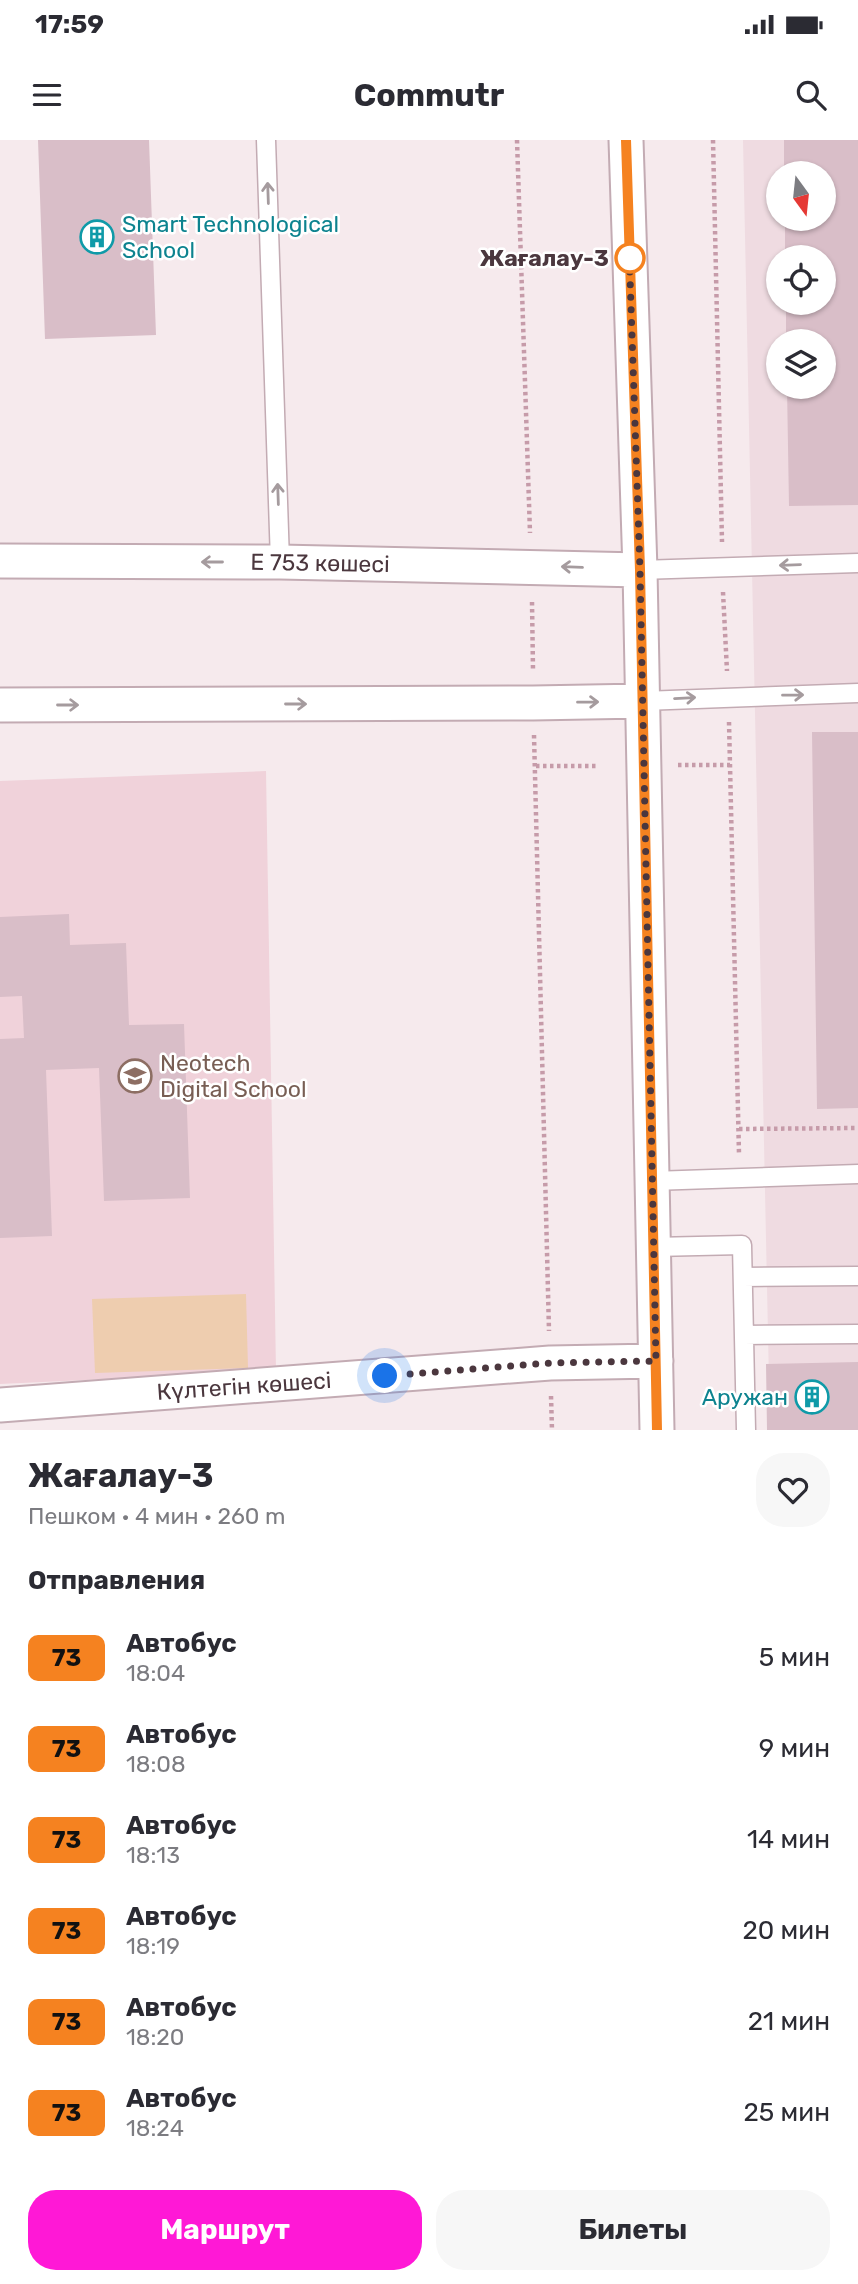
<!DOCTYPE html>
<html lang="ru">
<meta charset="utf-8">
<style>
body{margin:0;font-family:Rubik,sans-serif;background:#f7f7f7;color:#2b2b33;height:100vh;display:flex;flex-direction:column;font-size:26px;white-space:nowrap}
*{box-sizing:border-box;margin:0}
p{font-size:23px;color:#7c7c81}
.icon{flex:none;width:38px;height:38px;fill:none;stroke:currentColor;stroke-width:2;stroke-linecap:round;stroke-linejoin:round}
.map{position:relative;height:1290px;overflow:hidden}
.details{display:flex;flex-direction:column;background:#fff;flex:1}
.details>*{flex:none}
.badge{padding:0 14px;border-radius:10px;font-size:24px;line-height:46px}
.needle{width:46px;rotate:165deg}
.tools{position:absolute;left:766px;top:21px;display:grid;gap:14px}
.tools a{display:grid;place-items:center;width:70px;height:70px;border-radius:50%;background:#fff;box-shadow:0 2px 5px #0004;font-size:35px}
.you{position:absolute;width:35px;height:35px;margin:-18px;border:5px solid #fff;border-radius:50%;background:#1a73e8;box-shadow:0 0 0 10px #1a73e833}
.map>.badge{position:absolute;translate:-50% -50%;box-shadow:0 0 0 4px #fff}
h2{padding:0 28px;font-size:26px;line-height:63px}
.round{display:grid;place-items:center;flex:none;width:74px;height:74px;border-radius:28px;background:#f7f7f7}
.head{display:flex;align-items:center;justify-content:space-between;height:119px;padding:0 28px}
h1{font-size:33px;font-weight:700;line-height:52px}
.primary-button{display:flex;gap:14px;margin-top:auto;padding:14px 28px}
.primary-button a{flex:1;height:80px;border-radius:28px;background:#ff18d6;color:#fff;font-size:28px;font-weight:700;line-height:80px;text-align:center}
.primary-button a+a{background:#f7f7f7;color:#2b2b33}
ul{padding:0;list-style:none}
li{display:flex;align-items:center;gap:21px;height:91px;padding:0 28px}
li div{flex:1}
li b{display:block;font-size:26px}
li em{font-style:normal}
li .badge{min-width:77px;font-weight:700;text-align:center}
.status{display:flex;justify-content:space-between;align-items:center;height:49px;padding:0 35px;background:#fff;direction:ltr}
.status svg{height:19px;fill:currentColor}
header{display:flex;justify-content:space-between;align-items:center;height:91px;padding:0 28px;background:#fff;font-size:32px;font-weight:700}
.map>svg:first-child{display:block}
.residential{fill:#efdbe1;fill-rule:evenodd}
.education{fill:#f0d2da}
.green{fill:#eecdaf}
.building{fill:#d9bec8}
.lines{fill:none;stroke-linecap:round;stroke-linejoin:round}
.lane-casing{stroke:#c3abb3;stroke-width:21}
.street-casing{stroke:#c3abb3;stroke-width:37}
.path{stroke:#c69ba9;stroke-width:4.5;stroke-dasharray:3.5 3.5;stroke-linecap:butt}
.lane{stroke:#fff;stroke-width:18}
.street{stroke:#fff;stroke-width:33}
.oneway{stroke:#a59b9e}
.line-casing{stroke:#fff;stroke-width:16}
.line{stroke:#f58220;stroke-width:10}
.walk{stroke:#4b373e;stroke-width:7;stroke-dasharray:0 12.6}
.stop-dot{fill:#fff;stroke:#f58220;stroke-width:3.5}
.labels{text-anchor:middle;dominant-baseline:central;stroke-width:5;stroke-linejoin:round;paint-order:stroke}
.culture-label{font-size:23px;fill:#0d838f;stroke:#fff;text-anchor:start}
.stop-label{font-size:23px;font-weight:bold;fill:#4b373e;stroke:#fff;text-anchor:end}
.street-label{font-size:23px;fill:#4b373e;stroke:#fff}
.education-label{font-size:23px;fill:#785e54;stroke:#fff;text-anchor:start}
</style>
<div class="status"><b>17:59</b><svg viewBox="0 0 49 12"><path d="M0 12V9h3v3zM5 12V6h3v6zM10 12V3h3v9zM15 12V0h3v12zM26 1h20v11H26zM47 4h2v5h-2z"/></svg></div>
<header><svg class="icon" aria-label="menu" viewBox="0 0 24 24"><path d="M4 6h16M4 12h16M4 18h16"/></svg>Commutr<svg class="icon" aria-label="search" viewBox="0 0 24 24"><circle cx="10" cy="10" r="6"/><path d="M15 15l6 6"/></svg></header>
<div class="map">
<svg width="858" height="1290" viewBox="0 0 858 1290">
<rect width="100%" height="100%" fill="#f6eaed"/>
<path class="residential" d="M743 0H858V1290H770ZM779 33H824V79H779ZM779 117H824V163H779ZM779 201H824V247H779Z"/>
<path class="education" d="M266 631 276 1231 0 1244V641Z"/>
<path class="green" d="M246 1154 248 1228 95 1233 92 1159Z"/>
<path class="building" d="M38 0H149L156 195 45 199Z
M784 0H858V365L789 366 787 247H824V201H786V163H824V117H785V79H824V33H784Z
M812 592H858V968L817 969Z
M69 774 70 805 126 803 129 885 184 884 190 1058 104 1061 99 928 46 930 52 1096 0 1098V899L24 898 22 856 0 857V777Z
M858 1222V1290H767L766 1224Z"/>
<g class="lines">
<defs>
<path id="lane" d="M266 0 280 422
M640 430 858 423
M643 561 858 553
M652 1041 858 1034
M654 1107 742 1105 746 1290
M743 1137 858 1136
M744 1195 858 1194"/>
<path id="street" d="M626 0 640 430 657 1290
M0 421 280 422 640 430
M0 565 533 563 643 561
M0 1265 550 1223 656 1221"/>
</defs>
<use href="#lane" class="lane-casing"/>
<use href="#street" class="street-casing"/>
<path class="path" d="M517 0 530 393
M713 0 722 402
M723 452 727 531
M532 462 533 530
M729 582 739 1014
M534 595 549 1191
M678 625H730
M536 626H599
M739 989 858 988
M551 1256 552 1290"/>
<use href="#lane" class="lane"/>
<use href="#street" class="street"/>
</g>
<defs><path id="oneway-shaft" d="M-6 0H5M1.5-3L5.5 0L1.5 3" fill="none" stroke-width="1.6" stroke-linecap="round" stroke-linejoin="round" transform="scale(1.75)"/></defs>
<g class="oneway">
<use href="#oneway-shaft" transform="translate(268 53) rotate(-92)"/>
<use href="#oneway-shaft" transform="translate(278 354) rotate(-92)"/>
<use href="#oneway-shaft" transform="translate(212 422) rotate(-180)"/>
<use href="#oneway-shaft" transform="translate(790 425) rotate(178)"/>
<use href="#oneway-shaft" transform="translate(572 427) rotate(-178)"/>
<use href="#oneway-shaft" transform="translate(793 555) rotate(-1)"/>
<use href="#oneway-shaft" transform="translate(685 558) rotate(-3)"/>
<use href="#oneway-shaft" transform="translate(588 562) rotate(-1)"/>
<use href="#oneway-shaft" transform="translate(296 564)"/>
<use href="#oneway-shaft" transform="translate(68 565)"/>
</g>
<g class="lines">
<defs>
<path id="line" d="M626 0 640 430 657 1290"/>
</defs>
<use href="#line" class="line-casing"/>
<use href="#line" class="line"/>
<path class="walk" d="M385 1236 550 1223 656 1221 640 430 629 107 630 118"/>
</g>
<defs>
<symbol id="building-ring" viewBox="-11 -11 22 22"><circle r="9.5" fill="#fff" stroke="#0f9aa8" stroke-width="1.5"/><path d="M-4-6H4V6H1V3H-1V6H-4ZM-2.5-4.3h1.7v1.8h-1.7ZM.8-4.3h1.7v1.8H.8ZM-2.5-1h1.7V.8h-1.7ZM.8-1h1.7V.8H.8Z" fill="#0f9aa8"/></symbol>
<symbol id="school-ring" viewBox="-11 -11 22 22"><circle r="9.5" fill="#fff" stroke="#8d6e63" stroke-width="1.5"/><path d="M0-5L7-2L0 1L-7-2ZM-4 1L0 2.5L4 1V4Q0 6-4 4Z" fill="#8d6e63"/></symbol>
</defs>
<g fill-rule="evenodd">
<use href="#building-ring" x="78" y="78" width="38" height="38"/>
<use href="#school-ring" x="116" y="917" width="38" height="38"/>
<use href="#building-ring" x="793" y="1238" width="38" height="38"/>
</g>
<circle class="stop-dot" cx="630" cy="118" r="14"/>
<g class="labels">
<g class="culture-label">
<text x="122" y="84">Smart Technological<tspan x="122" dy="26">School</tspan></text>
<text x="788" y="1257" text-anchor="end">Аружан</text>
</g>
<g class="stop-label">
<text x="609" y="118">Жағалау-3</text>
</g>
<g class="street-label">
<text transform="translate(320 423) rotate(1)">Е 753 көшесі</text>
<text transform="translate(244 1246) rotate(-4)">Күлтегін көшесі</text>
</g>
<g class="education-label">
<text x="160" y="923">Neotech<tspan x="160" dy="26">Digital School</tspan></text>
</g>
</g>
</svg>
<div class="tools">
<a><svg class="needle" viewBox="-14 -14 28 28"><path d="M0-13l5 13h-10z" fill="#e53935"/><path d="M0 13l5-13h-10z" fill="#7c7c81"/></svg></a>
<a><svg class="icon" aria-label="locate" viewBox="0 0 24 24"><circle cx="12" cy="12" r="6"/><path d="M12 2v4M12 18v4M2 12h4M18 12h4"/></svg></a>
<a><svg class="icon" aria-label="layers" viewBox="0 0 24 24"><path d="M12 4l9 5-9 5-9-5zM3 14l9 5 9-5"/></svg></a>
</div>
<div class="you" style="left:385px;top:1236px"></div>
</div>
<section class="details">
<div class="head"><div><h1>Жағалау-3</h1><p>Пешком · 4 мин · 260 m</p></div><a class="round"><svg class="icon" aria-label="heart" viewBox="0 0 24 24"><path d="M12 20l-8-8c-3-5 5-10 8-4 3-6 11-1 8 4z"/></svg></a></div>
<h2>Отправления</h2>
<ul>
<li><span class="badge" style="background:#f58220;color:#111">73</span><div><b>Автобус</b><p>18:04</p></div><em>5 мин</em></li>
<li><span class="badge" style="background:#f58220;color:#111">73</span><div><b>Автобус</b><p>18:08</p></div><em>9 мин</em></li>
<li><span class="badge" style="background:#f58220;color:#111">73</span><div><b>Автобус</b><p>18:13</p></div><em>14 мин</em></li>
<li><span class="badge" style="background:#f58220;color:#111">73</span><div><b>Автобус</b><p>18:19</p></div><em>20 мин</em></li>
<li><span class="badge" style="background:#f58220;color:#111">73</span><div><b>Автобус</b><p>18:20</p></div><em>21 мин</em></li>
<li><span class="badge" style="background:#f58220;color:#111">73</span><div><b>Автобус</b><p>18:24</p></div><em>25 мин</em></li>
</ul>
<div class="primary-button"><a>Маршрут</a><a>Билеты</a></div>
</section>
